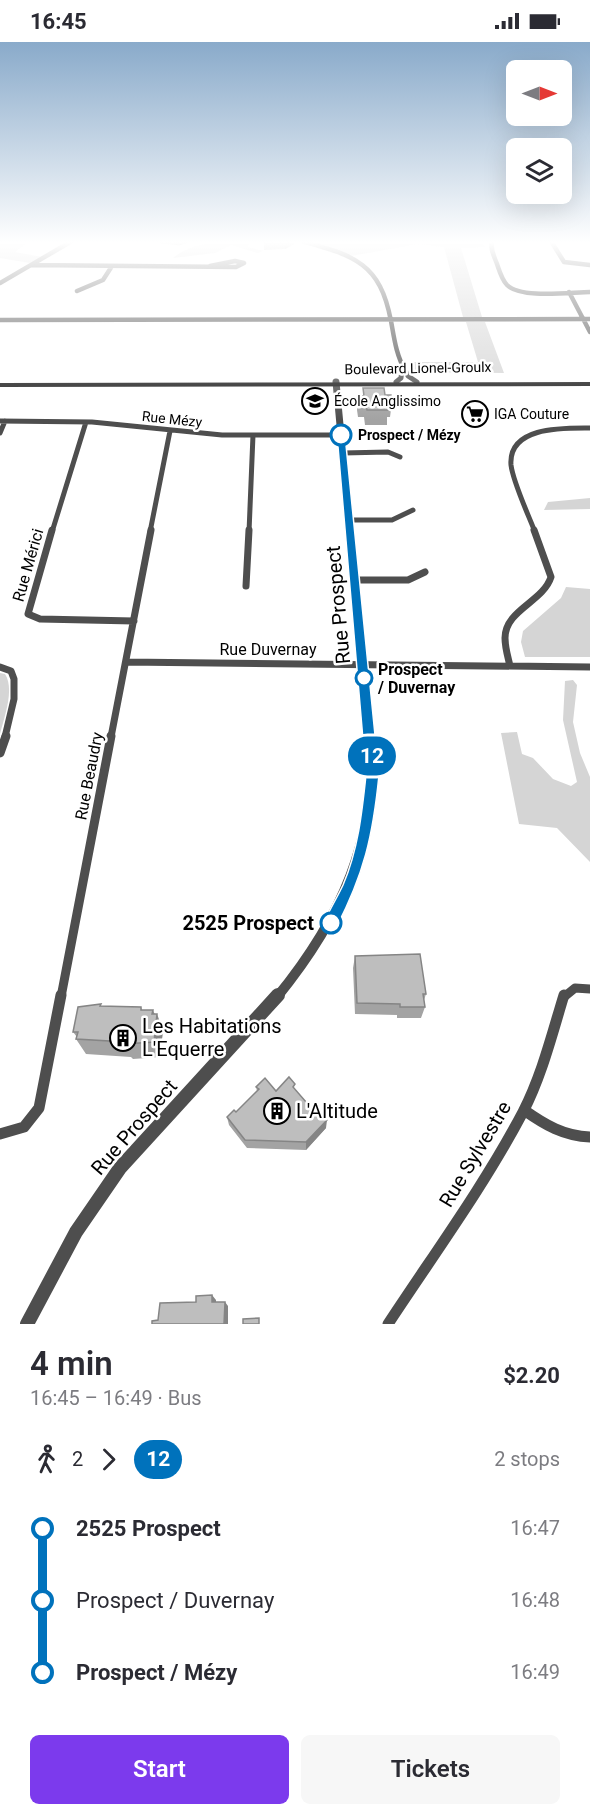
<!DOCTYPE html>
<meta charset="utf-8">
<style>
body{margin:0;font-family:Roboto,sans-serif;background:#f7f7f7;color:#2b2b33;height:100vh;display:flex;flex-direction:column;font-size:22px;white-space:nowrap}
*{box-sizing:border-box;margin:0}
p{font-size:20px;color:#7c7c81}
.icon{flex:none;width:33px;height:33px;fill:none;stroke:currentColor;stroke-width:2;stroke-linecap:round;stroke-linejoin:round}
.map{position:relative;height:1282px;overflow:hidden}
.side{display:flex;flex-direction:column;background:#fff;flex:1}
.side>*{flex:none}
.badge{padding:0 12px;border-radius:20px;font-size:21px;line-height:39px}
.needle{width:39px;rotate:90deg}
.tools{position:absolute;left:506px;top:18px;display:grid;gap:12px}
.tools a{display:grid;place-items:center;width:66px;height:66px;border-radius:9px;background:#fff;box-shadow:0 6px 24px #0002;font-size:30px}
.map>.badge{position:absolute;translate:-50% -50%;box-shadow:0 0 0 3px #fff}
.legs{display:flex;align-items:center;gap:9px;height:66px;padding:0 30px;font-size:20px}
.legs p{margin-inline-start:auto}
.headline{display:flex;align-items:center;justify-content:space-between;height:102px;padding:0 30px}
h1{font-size:33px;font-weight:600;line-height:45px}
.cta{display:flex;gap:12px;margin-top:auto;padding:12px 30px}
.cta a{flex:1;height:69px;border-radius:9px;background:#7c3aed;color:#fff;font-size:24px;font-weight:600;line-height:69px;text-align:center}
.cta a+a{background:#f7f7f7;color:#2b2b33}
ul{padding:0 30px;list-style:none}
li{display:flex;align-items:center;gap:21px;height:72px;font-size:22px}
li i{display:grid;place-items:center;width:9px;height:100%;margin:0 8px;background:currentColor}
li i::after{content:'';width:15px;height:15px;margin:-8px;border:4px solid;border-radius:50%;background:#fff}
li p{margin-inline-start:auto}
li:first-child i{background:linear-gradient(#0000 50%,currentColor 0)}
li:last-child i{background:linear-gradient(currentColor 50%,#0000 0)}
.status{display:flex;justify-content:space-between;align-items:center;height:42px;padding:0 30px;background:#fff;direction:ltr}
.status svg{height:16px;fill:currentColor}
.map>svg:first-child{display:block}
.green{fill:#d5d5d5}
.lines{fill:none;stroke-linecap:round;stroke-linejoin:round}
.minor-far4{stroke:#4e4e4e;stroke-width:4.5}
.minor-far3{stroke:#4e4e4e;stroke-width:5}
.minor-far2{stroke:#4e4e4e;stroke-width:7}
.minor-far1{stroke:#4e4e4e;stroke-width:9}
.minor{stroke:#4e4e4e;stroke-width:11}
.tertiary-far3{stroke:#4e4e4e;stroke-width:7}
.tertiary-far2{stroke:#4e4e4e;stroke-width:8}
.tertiary-far1{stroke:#4e4e4e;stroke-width:10}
.tertiary{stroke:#4e4e4e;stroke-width:14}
.secondary{fill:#1b1b1b;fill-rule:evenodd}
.wall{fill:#a3a3a3}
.shaded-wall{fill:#858585}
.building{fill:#bebebe;stroke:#858585;stroke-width:1.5}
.line-1{fill:#0072bc;stroke:#fff;stroke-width:1.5}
.stop-1-dot{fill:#fff;stroke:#0072bc;stroke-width:3}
.labels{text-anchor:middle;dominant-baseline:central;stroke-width:5;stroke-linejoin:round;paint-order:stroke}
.far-street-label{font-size:14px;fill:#000;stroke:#fff}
.far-poi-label{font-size:14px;fill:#000;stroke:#fff;text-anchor:start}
.far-stop-label{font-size:14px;font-weight:bold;fill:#000;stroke:#fff;text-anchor:start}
.street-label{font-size:16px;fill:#000;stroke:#fff}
.stop-label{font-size:16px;font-weight:bold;fill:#000;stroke:#fff;text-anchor:start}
.near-street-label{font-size:20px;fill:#000;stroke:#fff}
.near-stop-label{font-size:20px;font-weight:bold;fill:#000;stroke:#fff;text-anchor:end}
.near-poi-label{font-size:20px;fill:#000;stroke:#fff;text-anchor:start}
</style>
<div class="status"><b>16:45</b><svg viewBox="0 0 49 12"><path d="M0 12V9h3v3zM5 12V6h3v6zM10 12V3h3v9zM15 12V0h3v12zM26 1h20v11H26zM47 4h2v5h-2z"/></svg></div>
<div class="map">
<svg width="590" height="1282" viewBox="0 0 590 1282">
<rect width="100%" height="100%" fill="#fff"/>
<path class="green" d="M5 199H29L15 210 42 215 30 221 0 216V202Z
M221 199H250L248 205 263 209 258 211 231 203 215 211 173 216C184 206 205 201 221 199Z
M309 199H482L485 205 461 206 482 275H463L444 205 418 202 351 214Z
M466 280H485L504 331 414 330 412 320H478Z
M590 456V467L544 468 548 460Z
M566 545 590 547V615H525L521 600 523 589 561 556Z
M0 631 5 632C15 647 4 676 0 692Z
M573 638 577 643 573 680 580 711 590 735V820L557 786 519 782 501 691 517 690 522 712 533 716 553 737 571 744 577 740 563 678 565 639Z"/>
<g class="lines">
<path class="minor-far4" d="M161 199 179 201 186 199
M302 199C355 214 380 221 391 279 394 295 396 313 405 328
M492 199C490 207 494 214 497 222 499 228 502 238 507 243 521 257 571 250 590 250
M551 199 564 220 590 223
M31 223 236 225 244 221 235 219 210 224
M0 241 72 199
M77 249 103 238 112 224
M569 250 590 290
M0 278 590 277
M402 328V324"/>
<path class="minor-far3" d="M404 326 408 334 417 340
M396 340 401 336 402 326
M0 379 92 380 222 393H341
M0 391 5 379
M343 411 388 410 400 415
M350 478H392L413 468
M52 490 86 380
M150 490 170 389
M249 490 253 393
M535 490C528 472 513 440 511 423 508 384 564 386 590 386"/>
<path class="minor-far2" d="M52 488 28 572 40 577 134 579
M355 538H408L425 530
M246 544 249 488
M126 620 590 625
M510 624C508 615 505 606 505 596 505 568 543 560 551 535L534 488
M0 625 11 629 14 637V657L5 695
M111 695 151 488"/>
<path class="minor-far1" d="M0 711 6 694
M61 955 111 694
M564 955 575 946 590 947"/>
<path class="minor" d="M524 1068C545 1083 564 1094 590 1095
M0 1092 24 1085 39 1066 61 953
M388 1282C434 1212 484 1144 523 1070 542 1033 552 992 564 953"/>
<path class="tertiary-far3" d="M336 340 350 490"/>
<path class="tertiary-far2" d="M350 488 370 695"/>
<path class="tertiary-far1" d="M277 955C340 878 379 795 370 694"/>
<path class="tertiary" d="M27 1282 76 1190 120 1126 278 953"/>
<path class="secondary" d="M590 340V344L0 345V341Z"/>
</g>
<path class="wall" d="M264 199H294V202L285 207 264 208Z
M363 346 392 360 390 375H387V383H365L364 375H358L357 368 358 354H363Z
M355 914 426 952 424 958 425 965 421 976H397V973L355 972 353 926Z
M102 964 141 965 142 968 155 972 163 988 160 1015 133 1017 131 1015 86 1012 76 997 77 995 73 990Z
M256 1045 276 1049 295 1048 326 1086 306 1108 247 1106 229 1083 227 1075 236 1070 257 1049Z"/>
<path class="shaded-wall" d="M285 199H294V202L285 207Z
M153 968 157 978V972L163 988 160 1015 154 1000Z
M327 1078 326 1086 306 1108V1100Z
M212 1253 216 1258V1264L212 1260Z
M225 1260 228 1264V1282H224Z"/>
<path class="building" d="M363 346H384L385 353H391L392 360H387L388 368H367L365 360H359L358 354H364Z
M420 912 426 952H423L425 965H400V962L357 961 355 914Z
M101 962 100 964 141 965V968H153L152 972H157L154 1000 125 1002 126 1000 76 997 78 990H73L78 965Z
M289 1035 295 1042 293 1045 319 1075 322 1072 327 1078 306 1100 245 1098 227 1075 234 1068 236 1070 259 1047 256 1045 265 1036 276 1049Z
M212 1253V1260H225L224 1282H152V1279L158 1278 160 1261 196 1260V1254Z
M259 1276V1282H243V1277Z"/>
<linearGradient id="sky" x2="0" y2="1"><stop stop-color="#89aaca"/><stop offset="0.53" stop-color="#fff"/><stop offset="1" stop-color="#fff" stop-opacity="0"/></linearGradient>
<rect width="590" height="378" fill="url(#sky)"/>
<path class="line-1" d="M341 390 345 393 379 733C373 794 364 832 336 886L331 888 326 886 324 881C329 868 337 856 343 843 358 808 362 771 366 733L337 393Z"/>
<defs>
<symbol id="school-ring" viewBox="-11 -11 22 22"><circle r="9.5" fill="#fff" stroke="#000" stroke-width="1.5"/><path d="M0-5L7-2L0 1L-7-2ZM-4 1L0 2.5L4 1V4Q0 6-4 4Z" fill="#000"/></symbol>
<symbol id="supermarket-ring" viewBox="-11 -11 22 22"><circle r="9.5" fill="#fff" stroke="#000" stroke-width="1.5"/><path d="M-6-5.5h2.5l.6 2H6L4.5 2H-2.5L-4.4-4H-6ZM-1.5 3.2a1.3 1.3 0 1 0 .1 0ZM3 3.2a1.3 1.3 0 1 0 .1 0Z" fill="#000"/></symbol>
<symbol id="building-ring" viewBox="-11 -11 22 22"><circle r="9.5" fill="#fff" stroke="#000" stroke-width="1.5"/><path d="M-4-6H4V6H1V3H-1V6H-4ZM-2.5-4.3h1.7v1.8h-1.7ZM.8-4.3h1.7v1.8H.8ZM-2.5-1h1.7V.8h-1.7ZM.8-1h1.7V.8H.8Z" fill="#000"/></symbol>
</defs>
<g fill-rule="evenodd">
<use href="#school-ring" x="300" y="344" width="30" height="30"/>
<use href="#supermarket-ring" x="460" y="357" width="30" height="30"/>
<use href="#building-ring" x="108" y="981" width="30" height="30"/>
<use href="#building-ring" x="262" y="1054" width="30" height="30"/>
</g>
<g class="stop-1-dot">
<circle cx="341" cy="393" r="10"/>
<circle cx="364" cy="636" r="8"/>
<circle cx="331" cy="881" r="10"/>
</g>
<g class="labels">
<g class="far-street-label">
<text transform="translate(418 326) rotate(-1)">Boulevard Lionel-Groulx</text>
<text transform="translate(172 377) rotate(6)">Rue Mézy</text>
</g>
<g class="far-poi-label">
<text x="334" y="359">École Anglissimo</text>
<text x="494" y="372">IGA Couture</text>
</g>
<g class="far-stop-label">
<text x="358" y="393">Prospect / Mézy</text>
</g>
<g class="street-label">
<text transform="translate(28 523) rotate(-74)">Rue Mérici</text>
<text x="268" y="607">Rue Duvernay</text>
<text transform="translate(89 734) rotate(-79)">Rue Beaudry</text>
</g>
<g class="stop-label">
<text x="378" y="627">Prospect<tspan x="378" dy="18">/ Duvernay</tspan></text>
</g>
<g class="near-street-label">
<text transform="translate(338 563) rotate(-95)">Rue Prospect</text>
<text transform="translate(134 1085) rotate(-49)">Rue Prospect</text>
<text transform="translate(475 1112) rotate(-59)">Rue Sylvestre</text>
</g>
<g class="near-stop-label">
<text x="314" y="881">2525 Prospect</text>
</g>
<g class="near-poi-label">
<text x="142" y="984">Les Habitations<tspan x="142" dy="23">L'Equerre</tspan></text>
<text x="296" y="1069">L'Altitude</text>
</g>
</g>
</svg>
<div class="tools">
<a><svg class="needle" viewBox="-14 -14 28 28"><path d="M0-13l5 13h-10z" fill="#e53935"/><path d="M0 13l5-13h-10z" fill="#7c7c81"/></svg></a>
<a><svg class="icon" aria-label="layers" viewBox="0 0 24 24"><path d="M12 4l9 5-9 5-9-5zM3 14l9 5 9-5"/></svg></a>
</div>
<b class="badge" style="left:372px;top:714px;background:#0072bc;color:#fff">12</b>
</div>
<section class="side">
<div class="headline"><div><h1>4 min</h1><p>16:45 – 16:49 · Bus</p></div><b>$2.20</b></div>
<div class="legs"><svg class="icon" aria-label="walk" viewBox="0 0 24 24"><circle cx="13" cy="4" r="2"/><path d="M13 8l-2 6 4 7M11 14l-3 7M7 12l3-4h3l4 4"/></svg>2<svg class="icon" aria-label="forward" viewBox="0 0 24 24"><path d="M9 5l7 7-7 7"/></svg><b class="badge" style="background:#0072bc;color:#fff">12</b><p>2 stops</p></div>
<ul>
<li><i style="color:#0072bc"></i><b>2525 Prospect</b><p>16:47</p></li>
<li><i style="color:#0072bc"></i><span>Prospect / Duvernay</span><p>16:48</p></li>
<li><i style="color:#0072bc"></i><b>Prospect / Mézy</b><p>16:49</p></li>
</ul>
<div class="cta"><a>Start</a><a>Tickets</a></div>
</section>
